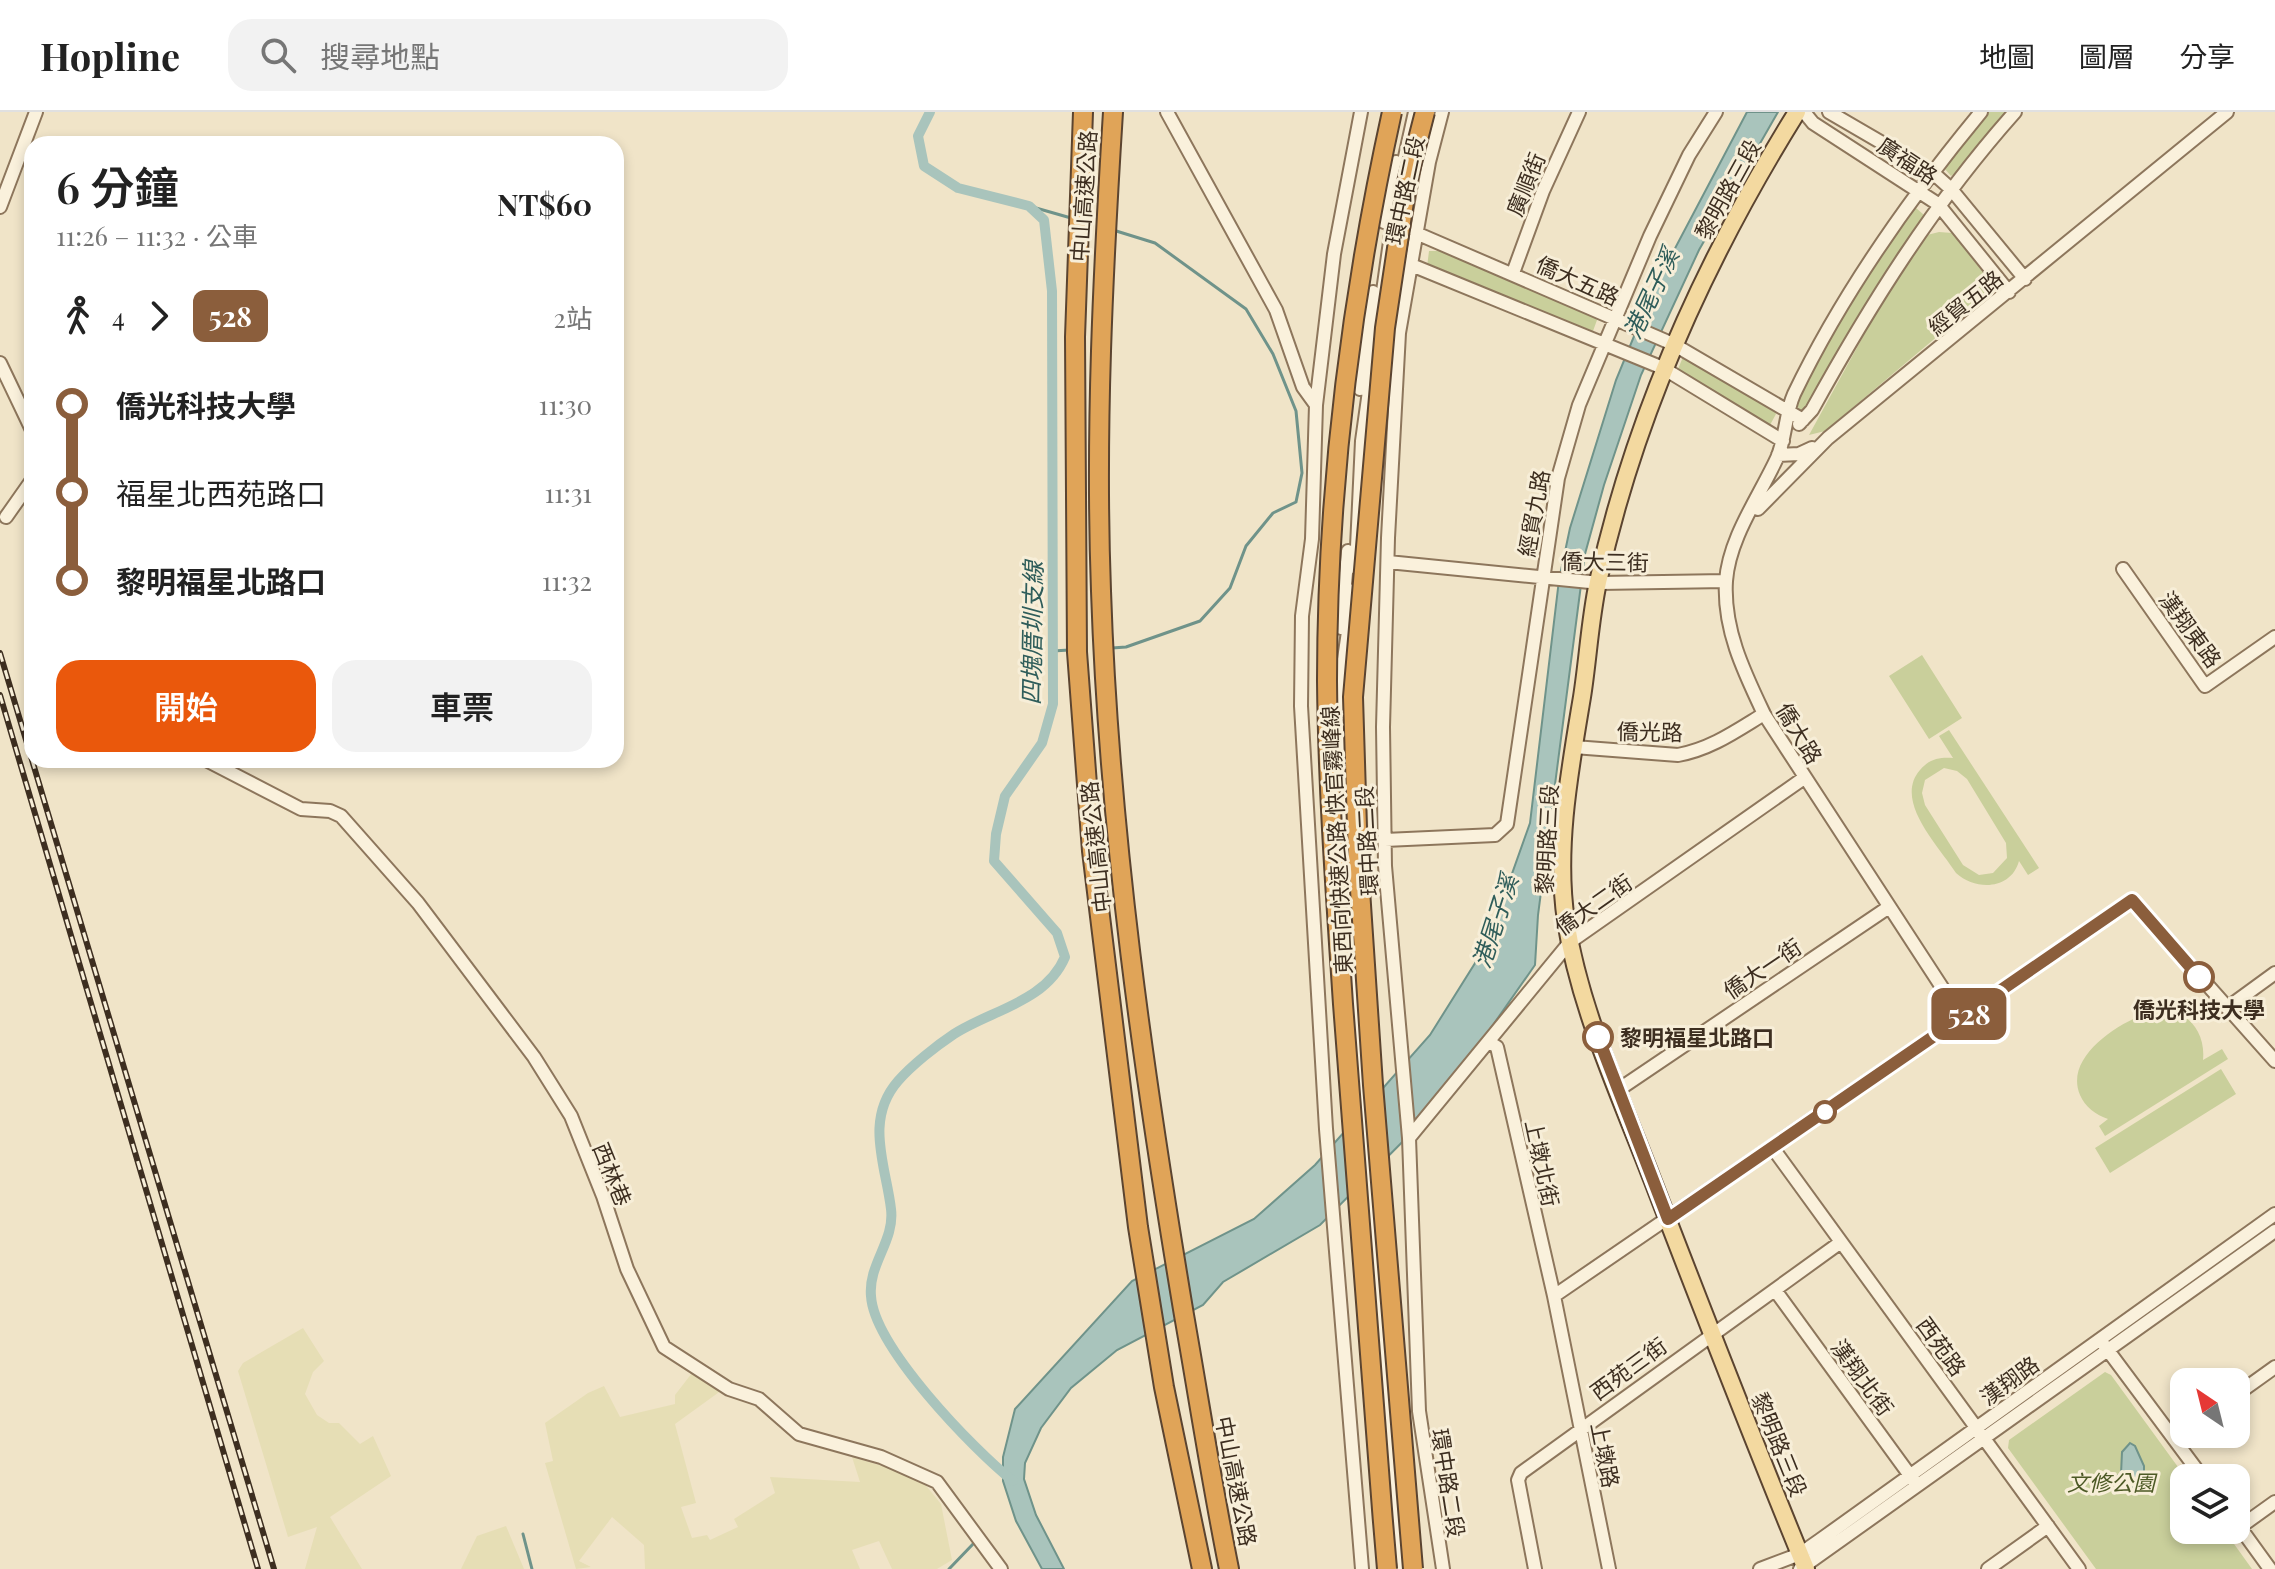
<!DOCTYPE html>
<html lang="zh-TW">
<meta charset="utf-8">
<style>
body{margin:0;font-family:"Playfair Display","Noto Sans TC",serif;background:#f2f2f2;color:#222;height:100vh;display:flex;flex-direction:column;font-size:30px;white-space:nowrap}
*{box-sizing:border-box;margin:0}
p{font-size:26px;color:#767676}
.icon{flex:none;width:44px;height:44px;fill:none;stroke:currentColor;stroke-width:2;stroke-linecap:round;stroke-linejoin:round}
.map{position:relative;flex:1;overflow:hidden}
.drawer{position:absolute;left:24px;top:24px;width:600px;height:632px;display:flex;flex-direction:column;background:#fff;border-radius:24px;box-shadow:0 4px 12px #0003}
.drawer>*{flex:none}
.badge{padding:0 16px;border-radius:12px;font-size:28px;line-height:52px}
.needle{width:52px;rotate:325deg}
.tools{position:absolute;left:2170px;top:1256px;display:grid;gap:16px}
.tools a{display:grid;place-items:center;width:80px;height:80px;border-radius:16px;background:#fff;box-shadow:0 4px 12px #0003;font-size:40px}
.map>.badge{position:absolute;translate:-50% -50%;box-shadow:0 0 0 4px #fff}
.legs{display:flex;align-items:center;gap:12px;height:88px;padding:0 32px;font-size:26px}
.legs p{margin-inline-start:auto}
.overview{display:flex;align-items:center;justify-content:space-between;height:136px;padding:0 32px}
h1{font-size:44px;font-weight:600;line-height:60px}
.cta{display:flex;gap:16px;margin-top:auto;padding:16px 32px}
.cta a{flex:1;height:92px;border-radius:24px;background:#ea580c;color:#fff;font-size:32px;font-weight:600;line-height:92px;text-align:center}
.cta a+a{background:#f2f2f2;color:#222}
ul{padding:0 32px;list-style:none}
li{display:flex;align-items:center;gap:28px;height:88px;font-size:30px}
li i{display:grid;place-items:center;width:12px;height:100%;margin:0 10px;background:currentColor}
li i::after{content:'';width:20px;height:20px;margin:-10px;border:6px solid;border-radius:50%;background:#fff}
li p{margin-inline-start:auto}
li:first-child i{background:linear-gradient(#0000 50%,currentColor 0)}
li:last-child i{background:linear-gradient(currentColor 50%,#0000 0)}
header{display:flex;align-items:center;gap:48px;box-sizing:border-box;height:112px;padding:0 40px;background:#fff;border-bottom:2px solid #e0e0e0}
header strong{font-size:38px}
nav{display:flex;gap:44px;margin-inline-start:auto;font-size:28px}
.search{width:560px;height:72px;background:#f2f2f2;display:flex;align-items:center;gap:20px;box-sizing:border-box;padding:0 28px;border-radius:24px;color:#767676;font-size:30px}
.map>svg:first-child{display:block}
.farmland{fill:#e6deb5}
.green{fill:#c9cf9b;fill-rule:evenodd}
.water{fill:#a9c4bc;stroke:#6f938a;stroke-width:2}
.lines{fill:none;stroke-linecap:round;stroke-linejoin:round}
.stream{stroke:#6f938a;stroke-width:3}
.canal{stroke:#a9c4bc;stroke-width:10}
.minor-casing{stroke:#8d765c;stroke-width:16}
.major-casing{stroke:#5b4430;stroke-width:20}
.highway-casing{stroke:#5b4430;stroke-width:22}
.minor{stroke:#faf1dc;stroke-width:12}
.major{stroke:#f3d9a0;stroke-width:16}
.highway{stroke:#e0a458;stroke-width:18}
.rail-casing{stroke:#3d2e20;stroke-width:6}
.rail{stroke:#f7eed8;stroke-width:3;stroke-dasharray:9;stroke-linecap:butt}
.highway-bridge-casing{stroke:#5b4430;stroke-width:22;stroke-linecap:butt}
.highway-bridge{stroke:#e0a458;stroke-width:18}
.line-1-casing{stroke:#fff;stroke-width:18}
.line-1{stroke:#8b5e3c;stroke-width:12}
.stop-1-dot{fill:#fff;stroke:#8b5e3c;stroke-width:4}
.labels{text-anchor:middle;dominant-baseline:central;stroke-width:6;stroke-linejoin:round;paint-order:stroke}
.street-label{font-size:22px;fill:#3d2e20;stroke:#f7eed8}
.stop-label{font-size:22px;font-weight:bold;fill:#3d2e20;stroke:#f7eed8}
.park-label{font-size:22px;font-style:italic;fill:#4d5a26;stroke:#f7eed8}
.water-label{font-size:24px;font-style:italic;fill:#2f5d5a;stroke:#f7eed8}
</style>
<header>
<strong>Hopline</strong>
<div class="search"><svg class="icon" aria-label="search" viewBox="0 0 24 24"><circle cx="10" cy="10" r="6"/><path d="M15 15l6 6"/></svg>搜尋地點</div>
<nav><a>地圖</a><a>圖層</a><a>分享</a></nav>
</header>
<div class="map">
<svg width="2275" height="1457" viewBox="0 0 2275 1457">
<rect width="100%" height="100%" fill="#f0e4c8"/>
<path class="farmland" d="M303 1216 324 1249 313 1260 305 1282 317 1303 329 1311H339L360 1332 373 1324 391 1364 330 1405 362 1457H305L317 1415 288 1425 238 1259 243 1251Z
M692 1261 722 1278 675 1312 696 1391 681 1395 692 1426 707 1423 710 1428 738 1415 734 1407 775 1381 770 1365 860 1370 852 1345 919 1365 941 1392 952 1448 937 1457H892L879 1429 852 1438 860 1457H645L644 1433 612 1405 579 1449 591 1455 576 1457 545 1351 553 1349 545 1311 588 1281 604 1274 620 1305 675 1292V1283Z
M506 1414 524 1457H461L477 1424Z"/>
<path class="green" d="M1988 0H2008L1963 56 1951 64 1944 56Z
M1916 96 1924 103 1920 110 1856 209 1810 295 1804 300 1794 293 1871 154Z
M1939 120 1952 121 1991 170 1990 180 1825 319 1809 323 1888 179 1927 123Z
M1429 139H1440L1593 203 1597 208 1593 219 1427 155Z
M1683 245H1690L1772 295 1776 302 1770 313H1761L1683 263 1678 257Z
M1922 543 1962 606 1929 627 1889 564Z
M1949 618 2039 756 2028 763 2019 749C2011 778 1976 779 1956 761 1939 734 1893 689 1920 658 1929 647 1940 645 1953 646L1939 624ZM1944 656 1957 659 1967 667 2006 731 2007 746 1993 761 1979 763 1963 753 1925 693 1922 681 1925 668Z
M2156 898C2186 895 2206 919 2203 948L2222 937 2228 947 2105 1024 2099 1014 2108 1007C2096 1003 2085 995 2080 983 2063 943 2124 907 2156 898Z
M2221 957 2236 982 2110 1061 2095 1036Z
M2105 1260 2111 1263 2186 1366 2184 1418H2224L2252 1457H2096L2008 1336 2009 1328Z"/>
<path class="water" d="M1747 0H1778L1699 138 1641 263 1604 373 1585 442 1538 803 1535 853 1432 1000 1320 1113 1223 1170 1203 1193 1117 1238 1071 1276 1041 1316 1025 1351 1024 1367 1036 1403 1064 1457H1042L1016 1409 1003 1369V1345L1015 1297 1132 1169 1254 1107 1315 1053 1430 923 1487 832 1530 711 1559 468 1570 416 1616 268 1653 178Z
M2130 1331 2135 1334 2144 1354V1365L2133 1376 2122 1375 2115 1365 2121 1362 2122 1340Z"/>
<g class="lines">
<path class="stream" d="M1029 94 1071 106
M1112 536 1126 535 1200 509 1230 476 1246 434 1273 401 1296 390 1302 361 1296 299 1273 242 1246 197 1155 131 1113 118
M1053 539 1069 538
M523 1422 532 1457
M949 1457 974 1431"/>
<path class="canal" d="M930 0 918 24 924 54 958 76 1029 94 1044 108 1052 179 1053 592 1042 631 1005 684 996 722 994 749 1057 821 1065 845C1046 890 991 898 954 922 936 934 912 953 898 969 864 1008 886 1054 891 1097 895 1129 868 1152 871 1184 874 1235 973 1337 1013 1369"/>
<defs>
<path id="minor" d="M1167 0 1276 198 1303 275 1316 293
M1361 0 1334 142 1316 293 1312 427 1302 504 1301 594 1326 1017 1362 1457
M1442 0 1429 50 1399 221 1388 426 1383 615 1385 754 1409 1026 1419 1299 1443 1457
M1804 0 1813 11 1938 92 2009 180
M1829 0 1932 60 1951 77 2025 167
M1401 63 1415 0
M0 95 36 0
M1384 110 1396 50
M1416 121 1673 232 1803 308
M1409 152 1663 256 1783 329
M1513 161 1543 79 1579 0
M0 251 32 318
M1360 277 1373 180
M1799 312 1812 298C1871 191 1934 91 2015 0
M1778 343 1799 342 1812 336
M1758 397 1828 326 2227 0
M6 405 32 368
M1388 450 1600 471 1726 469
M1356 456 1362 329 1394 101
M2123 457 2205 574 2275 525
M1341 516 1348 439
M1574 635 1678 643C1711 637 1736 619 1764 602
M206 648 301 697 330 699 341 704 418 791 534 945 571 1004 603 1084 627 1157 664 1235 729 1277 759 1287 799 1322 881 1345 937 1370 1001 1457
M1385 728 1495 723 1507 712 1558 366 1579 293 1650 124 1689 43 1716 0
M1342 734 1347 799
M1349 743 1342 561 1354 478
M1352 789 1359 891
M1353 882 1361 1003
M2227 896 2275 861
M1962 906 1764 602C1744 560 1723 517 1726 469 1729 426 1759 385 1777 346 1786 326 1785 302 1794 282 1843 180 1909 87 1981 0
M1489 930 1497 935 1554 1184
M1618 978 1889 795
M1366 993 1392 1368 1404 1457
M1409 1026 1570 830 1804 666
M1772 1035 2079 1457
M1775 1178 1914 1369
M2104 1233 2203 1366
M2236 1283 2275 1255
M2236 1410 2270 1457
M2240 1415 2275 1390
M1535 1457 1518 1368 1521 1361 1841 1130
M1609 1457 1554 1184 2132 788 2275 949
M1760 1457 1800 1442 1820 1428 2275 1102
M1800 1457 2275 1119
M1988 1457 2048 1414"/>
<path id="major" d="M1797 0C1706 146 1635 301 1598 470 1590 507 1588 547 1582 585 1570 657 1555 736 1566 809 1580 898 1620 983 1652 1067 1702 1197 1753 1328 1806 1457"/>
<path id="highway" d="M1083 0 1075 225 1077 540 1092 739 1138 1115 1164 1275 1202 1457
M1113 0C1103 159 1095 319 1101 479 1109 722 1144 964 1184 1203 1199 1288 1212 1373 1229 1457"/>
</defs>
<use href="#minor" class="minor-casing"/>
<use href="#major" class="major-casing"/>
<use href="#highway" class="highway-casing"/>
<use href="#minor" class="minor"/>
<use href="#major" class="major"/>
<use href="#highway" class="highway"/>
<defs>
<path id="rail" d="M0 541 32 648
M0 583 258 1457
M32 648 274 1457"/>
</defs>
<use href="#rail" class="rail-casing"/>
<use href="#rail" class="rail"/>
<defs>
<path id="highway-bridge" d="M1387 1457C1371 1269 1356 1081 1343 892 1336 785 1328 677 1327 569 1327 378 1351 186 1392 0
M1413 1457 1373 973 1358 748 1353 585 1385 216 1407 70 1425 0"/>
</defs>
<use href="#highway-bridge" class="highway-bridge-casing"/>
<use href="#highway-bridge" class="highway-bridge"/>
</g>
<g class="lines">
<defs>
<path id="line-1" d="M1598 925 1668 1107 2132 788 2199 865"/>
</defs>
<use href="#line-1" class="line-1-casing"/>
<use href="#line-1" class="line-1"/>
</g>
<g class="stop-1-dot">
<circle cx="2199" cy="865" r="14"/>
<circle cx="1598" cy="925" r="14"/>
<circle cx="1825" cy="1000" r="10"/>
</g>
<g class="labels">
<g class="street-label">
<text transform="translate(1908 48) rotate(33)">廣福路</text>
<text transform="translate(1525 72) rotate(-68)">廣順街</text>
<text transform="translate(1727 77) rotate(-61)">黎明路三段</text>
<text transform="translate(1404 78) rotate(-78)">環中路二段</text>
<text transform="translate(1083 84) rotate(-86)">中山高速公路</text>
<text transform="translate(1578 168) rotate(24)">僑大五路</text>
<text transform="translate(1965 190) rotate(-39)">經貿五路</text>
<text transform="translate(1533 401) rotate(-80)">經貿九路</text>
<text transform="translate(1605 449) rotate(1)">僑大三街</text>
<text transform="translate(2191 517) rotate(54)">漢翔東路</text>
<text transform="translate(1650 619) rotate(1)">僑光路</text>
<text transform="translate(1800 621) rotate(59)">僑大路</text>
<text transform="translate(1546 727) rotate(-87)">黎明路三段</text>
<text transform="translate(1336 728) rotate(-93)">東西向快速公路 快官霧峰線</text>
<text transform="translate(1366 729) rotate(-93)">環中路二段</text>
<text transform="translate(1095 735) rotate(-96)">中山高速公路</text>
<text transform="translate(1593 792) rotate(-35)">僑大二街</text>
<text transform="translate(1762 856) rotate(-34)">僑大一街</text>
<text transform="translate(1543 1051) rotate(78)">上墩北街</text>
<text transform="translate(613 1062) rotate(68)">西林巷</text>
<text transform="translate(1942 1234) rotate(54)">西苑路</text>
<text transform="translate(1628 1256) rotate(-36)">西苑三街</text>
<text transform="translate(1863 1265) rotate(54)">漢翔北街</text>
<text transform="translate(2009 1268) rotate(-36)">漢翔路</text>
<text transform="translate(1780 1332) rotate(68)">黎明路三段</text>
<text transform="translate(1606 1343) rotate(79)">上墩路</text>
<text transform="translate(1237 1369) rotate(79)">中山高速公路</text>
<text transform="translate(1449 1371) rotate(81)">環中路二段</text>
</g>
<g class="stop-label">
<text x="2199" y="897">僑光科技大學</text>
<text x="1620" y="925" text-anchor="start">黎明福星北路口</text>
</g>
<g class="park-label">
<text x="2111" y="1370">文修公園</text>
</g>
<g class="water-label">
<text transform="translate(1650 181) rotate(-65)">港尾子溪</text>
<text transform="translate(1031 521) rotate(-89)">四塊厝圳支線</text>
<text transform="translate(1494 809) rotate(-72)">港尾子溪</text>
</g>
</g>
</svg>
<div class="tools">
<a><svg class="needle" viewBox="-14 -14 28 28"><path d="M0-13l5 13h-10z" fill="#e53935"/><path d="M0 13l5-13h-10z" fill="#767676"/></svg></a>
<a><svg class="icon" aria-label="layers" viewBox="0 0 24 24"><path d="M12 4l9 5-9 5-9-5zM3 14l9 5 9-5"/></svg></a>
</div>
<b class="badge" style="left:1969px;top:902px;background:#8b5e3c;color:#fff">528</b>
<section class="drawer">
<div class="overview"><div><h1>6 分鐘</h1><p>11:26 – 11:32 · 公車</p></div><b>NT$60</b></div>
<div class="legs"><svg class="icon" aria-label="walk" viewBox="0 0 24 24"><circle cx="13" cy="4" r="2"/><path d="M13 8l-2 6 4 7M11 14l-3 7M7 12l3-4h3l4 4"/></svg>4<svg class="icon" aria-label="forward" viewBox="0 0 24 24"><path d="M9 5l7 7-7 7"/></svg><b class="badge" style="background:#8b5e3c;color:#fff">528</b><p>2站</p></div>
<ul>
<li><i style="color:#8b5e3c"></i><b>僑光科技大學</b><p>11:30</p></li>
<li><i style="color:#8b5e3c"></i><span>福星北西苑路口</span><p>11:31</p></li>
<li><i style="color:#8b5e3c"></i><b>黎明福星北路口</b><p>11:32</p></li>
</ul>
<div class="cta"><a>開始</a><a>車票</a></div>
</section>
</div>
